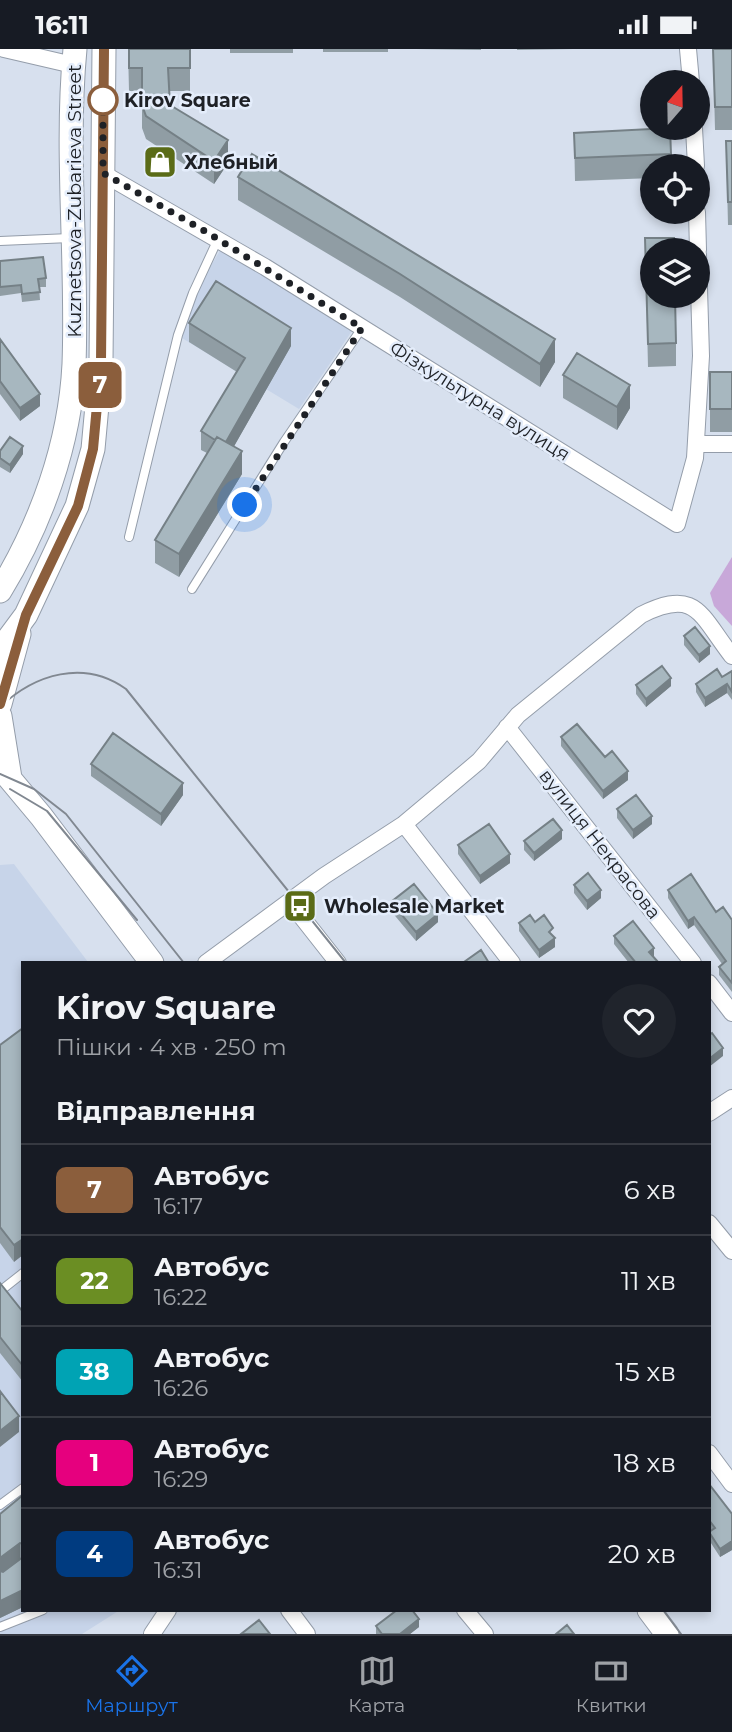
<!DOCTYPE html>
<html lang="uk">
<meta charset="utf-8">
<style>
body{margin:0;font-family:Montserrat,sans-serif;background:#20242c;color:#f1f3f6;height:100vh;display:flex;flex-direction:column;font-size:26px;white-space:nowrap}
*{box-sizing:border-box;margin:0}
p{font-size:23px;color:#9ea1a6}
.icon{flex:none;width:38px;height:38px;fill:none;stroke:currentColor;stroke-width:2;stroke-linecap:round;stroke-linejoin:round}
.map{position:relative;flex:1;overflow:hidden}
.sheet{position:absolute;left:21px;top:912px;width:690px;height:651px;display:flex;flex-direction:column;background:#171b24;border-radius:0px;box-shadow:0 4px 10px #0003}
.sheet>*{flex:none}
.badge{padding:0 14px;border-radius:10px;font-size:24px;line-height:46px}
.needle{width:46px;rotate:20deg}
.controls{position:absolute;left:640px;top:21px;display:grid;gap:14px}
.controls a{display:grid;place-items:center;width:70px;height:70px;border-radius:50%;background:#171b24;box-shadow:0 4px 10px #0003;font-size:35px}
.you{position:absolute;width:35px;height:35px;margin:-18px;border:5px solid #fff;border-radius:50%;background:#1a73e8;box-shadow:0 0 0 10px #1a73e833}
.map>.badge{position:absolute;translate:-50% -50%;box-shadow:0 0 0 4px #fff}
h2{padding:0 35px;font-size:26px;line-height:63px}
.round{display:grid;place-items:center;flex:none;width:74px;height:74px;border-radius:37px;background:#20242c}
.headline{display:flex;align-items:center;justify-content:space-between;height:119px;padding:0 35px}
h1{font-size:33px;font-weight:700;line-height:52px}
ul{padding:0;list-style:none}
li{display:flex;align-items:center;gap:21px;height:91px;padding:0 35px;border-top:2px solid #363941}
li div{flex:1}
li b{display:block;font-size:26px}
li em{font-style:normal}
li .badge{min-width:77px;font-weight:700;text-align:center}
.status{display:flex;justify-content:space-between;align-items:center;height:49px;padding:0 35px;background:#171b24;direction:ltr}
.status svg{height:19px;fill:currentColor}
.tab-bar{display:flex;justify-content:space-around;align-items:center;height:98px;border-top:2px solid #363941;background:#171b24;font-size:19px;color:#9ea1a6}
.tab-bar a{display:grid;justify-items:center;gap:4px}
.tab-bar .selected{color:#1a73e8}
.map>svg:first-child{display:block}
.built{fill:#c7d4e9}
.green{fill:#c8a8d9}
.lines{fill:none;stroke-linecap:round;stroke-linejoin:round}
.lane-casing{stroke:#949daa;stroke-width:10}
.street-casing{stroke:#949daa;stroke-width:18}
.secondary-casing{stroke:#949daa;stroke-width:25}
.lane{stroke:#fff;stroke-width:8}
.street{stroke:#fff;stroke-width:16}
.secondary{stroke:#fff;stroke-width:23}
.tram{stroke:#818891;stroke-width:2}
.wall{fill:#909da4}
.shaded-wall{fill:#758086}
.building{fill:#a7b7bf;stroke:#758086;stroke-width:2}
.line-casing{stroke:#fff;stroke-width:16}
.line{stroke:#8b5e3c;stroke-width:10}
.walk{stroke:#1e2126;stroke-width:7;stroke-dasharray:0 12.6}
.stop-dot{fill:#fff;stroke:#8b5e3c;stroke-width:3.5}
.labels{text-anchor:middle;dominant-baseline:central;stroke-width:5;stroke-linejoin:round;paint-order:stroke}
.stop-label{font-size:19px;font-weight:bold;fill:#1e2126;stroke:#e4edfb;text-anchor:start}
.poi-label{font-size:19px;font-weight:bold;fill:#1e2126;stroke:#e4edfb;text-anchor:start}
.street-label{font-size:19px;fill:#1e2126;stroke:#e4edfb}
</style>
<div class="status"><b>16:11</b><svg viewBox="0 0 49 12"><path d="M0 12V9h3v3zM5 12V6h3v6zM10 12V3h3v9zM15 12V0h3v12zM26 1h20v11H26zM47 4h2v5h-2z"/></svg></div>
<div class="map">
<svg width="732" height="1585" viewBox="0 0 732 1585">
<rect width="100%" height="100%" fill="#d7e0ee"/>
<path class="built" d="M222 198 354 279 299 360 182 289 201 234Z
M14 815 88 913 23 914V1561H120L82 1585H0V816Z"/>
<path class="green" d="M732 508V577L714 557 710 544Z"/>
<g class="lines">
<defs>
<path id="lane" d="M0 192 70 189
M129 488 178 286 193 244 218 190
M192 540 284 393 362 279
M4 1239 23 1224
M0 1456 23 1439
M0 1578 43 1561"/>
<path id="street" d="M4 0 73 16
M688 0 691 33
M694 79 696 117
M102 124 265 218 677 475 695 409 701 307 698 205
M697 163 698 201
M696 395H732
M507 678 693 914
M404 775 512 914
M290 853 338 914
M206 914 324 827 404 775 479 712 518 666 641 566C697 538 700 566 732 607
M709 934 732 964
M709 1064 732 1049
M709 1174 732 1202
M709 1404 732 1435
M289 1561 307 1585
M465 1561 485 1585
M152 1585 168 1561"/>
<path id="secondary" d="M0 542C41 475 70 395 74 315 78 211 65 104 75 0
M0 601 26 566 77 457 93 400 101 313 104 0
M0 655 19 585
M0 667 10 729
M0 718 41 767 152 914
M649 1561 667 1585"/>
</defs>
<use href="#lane" class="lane-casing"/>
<use href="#street" class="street-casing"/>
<use href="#secondary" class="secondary-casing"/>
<use href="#lane" class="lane"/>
<use href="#street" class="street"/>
<use href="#secondary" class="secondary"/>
<path class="tram" d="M0 658C35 625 84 610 126 640L346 914
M0 725 34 740 66 765 184 914
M10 740 47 762 137 871
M663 1561 681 1585"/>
</g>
<path class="wall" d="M128 0H190V42H169L170 56 228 114 214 135 146 90 142 79V42H129Z
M230 0H293V4H230Z
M323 0H388V3H323Z
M416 0H481V1Z
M517 0H573L517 1Z
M713 0H732V81H715Z
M574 84 671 105V117H653V129L575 132Z
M726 92H732V176H728Z
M238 128 555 313 540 338 400 248 238 151Z
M645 189 676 294V317L648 318Z
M0 212 46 229V238H39L40 251 22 253 21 244 0 247Z
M189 274 291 297 234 397 242 425 179 528 155 514V491L207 404 201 401V382L237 323 189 293Z
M0 290 40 357 20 372 0 345Z
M710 323H732V383H710Z
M563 326 630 359 617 381 563 349Z
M0 402 23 405 10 424 0 418Z
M684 587 710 605 699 614 684 596Z
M732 622V651L727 644 705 658 696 643V635L722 628Z
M636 636 671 637 646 658 636 645Z
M561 688 605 708 628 731 603 750 561 697Z
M91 715 183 746 161 777 91 727Z
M617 760 652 775 633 790 617 769Z
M562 790 534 812 524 801V792Z
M458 796 510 814 480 835 458 805Z
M574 836 601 849 587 861 574 844Z
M668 841 732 871V943L719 926V918L722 915 694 876 688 880 668 849Z
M391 853 438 873 416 892 391 862Z
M535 873 553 887 555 898 539 909 519 882V874Z
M614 887 654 908 659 914H629L614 895Z
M23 979 14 1213 0 1194V996Z
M0 1234 23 1263V1333L0 1304Z
M709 1435 732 1465V1501L720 1508 709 1491V1483L710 1482 709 1480Z
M23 1446V1558L0 1569V1465Z
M376 1577 419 1578 410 1585H376Z"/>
<path class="shaded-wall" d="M228 91V114L214 135V112Z
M291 279V297L224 415V396Z
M555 290V313L540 338V315Z
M630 336V359L617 381V358Z
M40 345V357L20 372V359Z
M23 397V405L10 424V416Z
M242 402V425L179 528V505Z
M710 597V605L699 614V606Z
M671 629V637L646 658V650Z
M727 635V644L705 658V649Z
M628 722V731L603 750V742Z
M183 734V746L161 777V765Z
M652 767V775L633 790V781Z
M562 781V790L534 812V804Z
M510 805V814L480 835V827Z
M601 841V849L587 861V852Z
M438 865V873L416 892V883Z
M694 868V876L688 880V872Z
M555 889V898L539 909V901Z
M654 899V908L649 912V903Z
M723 999V1007L709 1018V1010Z
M23 1190V1206L14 1213V1196Z
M19 1367V1383L0 1398V1382Z
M732 1492V1501L720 1508V1500Z
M20 1494V1510L0 1526V1509Z
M23 1541V1558L0 1569V1552Z
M419 1570V1578L410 1585H400Z"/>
<path class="building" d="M129 0H190V19H168L170 56 228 91 214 112 146 67 142 56V19H129Z
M713 0H732V58H715Z
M670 79 671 105 575 109 574 84Z
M726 92H732V153H728Z
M252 105 555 290 540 315 400 225 238 128Z
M645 189H674V201H653V247H675L676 294 648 295Z
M43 208 46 229 38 230 40 243 22 245 21 236 0 238V212Z
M216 232 291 279 226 393 217 388 215 391 201 382 245 309 189 274Z
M0 290 40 345 20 359 0 332Z
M577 304 630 336 617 358 563 326Z
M710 323H732V360H710Z
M10 388 23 397 10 416 0 409V402Z
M217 388 242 402 179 505 155 491Z
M695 578 710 597 699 606 684 587Z
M662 617 671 629 646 650 636 636Z
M717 620 722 628 732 622V643L727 635 705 649 696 635Z
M577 675 605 708 612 702 628 722 603 742 561 688Z
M113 684 183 734 161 765 91 715Z
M636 746 652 767 633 781 617 760Z
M553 770 562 781 534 804 524 792Z
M489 775 510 805 480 827 458 796Z
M588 824 601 841 587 852 574 836Z
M691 825 716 863 723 858 732 871V934L719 918 726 912 694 868 688 872 668 841Z
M414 835 438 865 416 883 391 853Z
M530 866 535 873 544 866 553 879 549 883 555 889 539 901 519 874Z
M633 872 654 899 649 903 659 914H636L614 887Z
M481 901 489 914H464V913Z
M23 979V1190L14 1196 0 1178V996Z
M712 984 723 999 709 1010V986Z
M0 1234 23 1263V1317L0 1288Z
M0 1342 19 1367 0 1382Z
M709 1435 732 1465V1492L720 1500 709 1483 715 1479 709 1471Z
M23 1446V1495L20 1494 0 1509V1465Z
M23 1508V1541L0 1552V1522L3 1523Z
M397 1561H412L419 1570 400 1585H382L376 1577Z
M259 1571 270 1585H241Z
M567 1576 574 1585H556Z"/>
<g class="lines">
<defs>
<path id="line" d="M0 655 26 566 78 457 93 400 101 313 104 0"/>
</defs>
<use href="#line" class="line-casing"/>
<use href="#line" class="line"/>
<path class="walk" d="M103 51V124L203 181 362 279 245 456"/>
</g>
<defs>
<symbol id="shop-square" viewBox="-11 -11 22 22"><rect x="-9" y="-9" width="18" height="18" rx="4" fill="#5a6b17" stroke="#e4edfb"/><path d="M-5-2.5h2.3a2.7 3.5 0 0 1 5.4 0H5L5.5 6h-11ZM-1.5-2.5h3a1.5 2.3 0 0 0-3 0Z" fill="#fff"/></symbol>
<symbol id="bus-square" viewBox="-11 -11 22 22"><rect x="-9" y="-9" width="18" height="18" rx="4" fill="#5a6b17" stroke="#e4edfb"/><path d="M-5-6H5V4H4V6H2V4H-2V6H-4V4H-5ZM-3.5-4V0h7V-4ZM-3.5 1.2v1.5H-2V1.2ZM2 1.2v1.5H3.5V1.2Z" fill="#fff"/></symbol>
</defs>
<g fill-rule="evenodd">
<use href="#shop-square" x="141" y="94" width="38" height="38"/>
<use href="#bus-square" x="281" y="838" width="38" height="38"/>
</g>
<circle class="stop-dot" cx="103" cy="51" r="14"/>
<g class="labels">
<g class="stop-label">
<text x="124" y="51">Kirov Square</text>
</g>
<g class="poi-label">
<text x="184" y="113">Хлебный</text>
<text x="324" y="857">Wholesale Market</text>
</g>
<g class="street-label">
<text transform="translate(74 152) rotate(-90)">Kuznetsova-Zubarieva Street</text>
<text transform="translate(480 352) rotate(32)">Фізкультурна вулиця</text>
<text transform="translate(600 795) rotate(52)">вулиця Некрасова</text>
</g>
</g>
</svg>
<div class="controls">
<a><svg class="needle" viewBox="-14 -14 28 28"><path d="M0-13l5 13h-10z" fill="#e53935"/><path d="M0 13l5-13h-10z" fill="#9ea1a6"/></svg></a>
<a><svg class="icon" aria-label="locate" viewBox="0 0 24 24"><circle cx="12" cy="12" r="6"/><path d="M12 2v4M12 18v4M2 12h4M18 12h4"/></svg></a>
<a><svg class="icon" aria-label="layers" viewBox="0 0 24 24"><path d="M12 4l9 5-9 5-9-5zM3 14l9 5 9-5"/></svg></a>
</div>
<div class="you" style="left:245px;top:456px"></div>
<b class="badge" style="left:100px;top:336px;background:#8b5e3c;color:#fff">7</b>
<section class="sheet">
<div class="headline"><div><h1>Kirov Square</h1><p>Пішки · 4 хв · 250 m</p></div><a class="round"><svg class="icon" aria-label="heart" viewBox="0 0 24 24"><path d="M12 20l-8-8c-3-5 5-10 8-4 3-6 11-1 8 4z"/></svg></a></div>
<h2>Відправлення</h2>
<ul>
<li><span class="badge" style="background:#8b5e3c;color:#fff">7</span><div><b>Автобус</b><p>16:17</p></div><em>6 хв</em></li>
<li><span class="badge" style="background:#6b8e23;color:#fff">22</span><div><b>Автобус</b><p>16:22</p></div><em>11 хв</em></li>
<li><span class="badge" style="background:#00a3b4;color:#fff">38</span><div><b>Автобус</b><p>16:26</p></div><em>15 хв</em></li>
<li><span class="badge" style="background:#e6007e;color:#fff">1</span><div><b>Автобус</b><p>16:29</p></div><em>18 хв</em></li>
<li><span class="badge" style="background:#003b80;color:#fff">4</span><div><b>Автобус</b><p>16:31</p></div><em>20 хв</em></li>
</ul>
</section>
</div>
<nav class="tab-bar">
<a class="selected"><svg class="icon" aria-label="directions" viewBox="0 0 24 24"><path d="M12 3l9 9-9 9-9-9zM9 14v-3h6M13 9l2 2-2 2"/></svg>Маршрут</a>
<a><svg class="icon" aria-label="map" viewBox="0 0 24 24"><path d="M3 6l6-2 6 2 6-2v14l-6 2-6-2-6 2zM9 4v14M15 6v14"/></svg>Карта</a>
<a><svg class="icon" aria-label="tickets" viewBox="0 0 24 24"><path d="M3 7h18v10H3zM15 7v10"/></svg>Квитки</a>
</nav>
